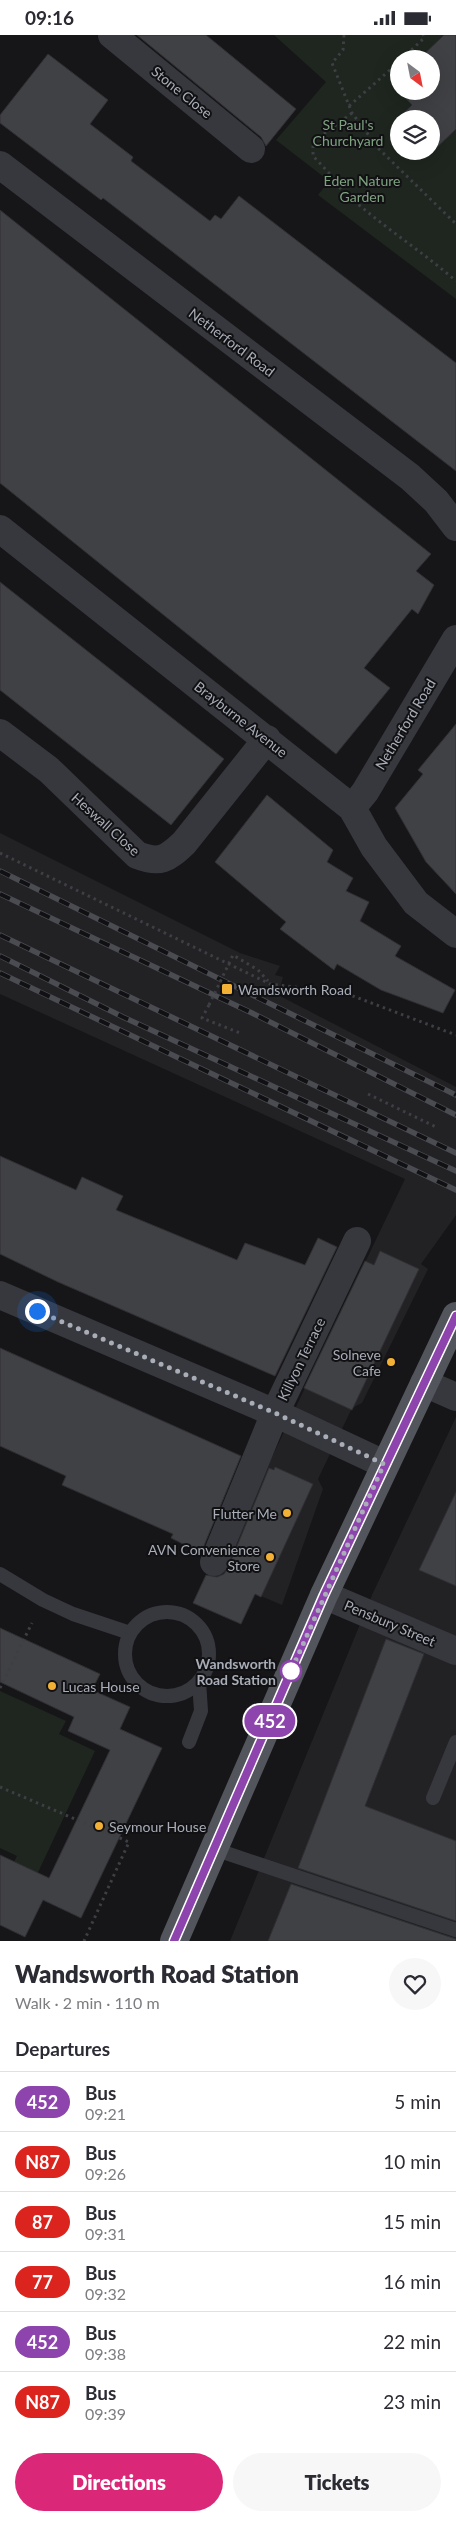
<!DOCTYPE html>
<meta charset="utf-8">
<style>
body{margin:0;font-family:Lato,sans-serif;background:#f7f7f7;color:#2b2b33;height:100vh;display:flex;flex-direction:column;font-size:19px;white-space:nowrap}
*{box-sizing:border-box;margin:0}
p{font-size:16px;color:#7c7c81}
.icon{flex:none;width:28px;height:28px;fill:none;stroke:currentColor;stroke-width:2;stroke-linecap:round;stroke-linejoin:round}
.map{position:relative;height:1906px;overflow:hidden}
.panel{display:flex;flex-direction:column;background:#fff;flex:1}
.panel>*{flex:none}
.badge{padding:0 10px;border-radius:16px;font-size:18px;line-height:32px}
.needle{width:32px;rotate:148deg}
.controls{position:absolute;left:390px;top:15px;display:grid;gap:10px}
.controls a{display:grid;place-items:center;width:50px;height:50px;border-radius:50%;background:#fff;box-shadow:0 5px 20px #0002;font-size:25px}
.you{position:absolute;width:25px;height:25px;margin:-12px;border:4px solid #fff;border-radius:50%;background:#1a73e8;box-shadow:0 0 0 8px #1a73e833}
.map>.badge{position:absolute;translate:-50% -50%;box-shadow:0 0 0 2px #fff}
h2{padding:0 15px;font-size:19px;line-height:45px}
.round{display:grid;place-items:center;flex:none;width:52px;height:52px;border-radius:26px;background:#f7f7f7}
.head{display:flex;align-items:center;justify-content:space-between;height:85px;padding:0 15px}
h1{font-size:24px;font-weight:800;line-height:38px}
.cta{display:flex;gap:10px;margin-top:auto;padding:10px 15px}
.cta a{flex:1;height:58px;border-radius:30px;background:#db2777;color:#fff;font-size:20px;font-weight:800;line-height:58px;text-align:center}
.cta a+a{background:#f7f7f7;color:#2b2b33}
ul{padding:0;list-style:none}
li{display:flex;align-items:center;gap:15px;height:60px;padding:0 15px;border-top:1px solid #e1e1e2}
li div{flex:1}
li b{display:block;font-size:19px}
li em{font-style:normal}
li .badge{min-width:55px;font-weight:700;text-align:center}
.status{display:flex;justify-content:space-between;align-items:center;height:35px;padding:0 25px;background:#fff;direction:ltr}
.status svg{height:14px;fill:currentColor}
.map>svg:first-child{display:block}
.built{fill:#222225}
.green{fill:#1e261f;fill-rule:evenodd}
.building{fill:#404145;stroke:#303034}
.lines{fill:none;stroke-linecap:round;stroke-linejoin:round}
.path{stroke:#3d3f44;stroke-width:3;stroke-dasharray:2.5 4;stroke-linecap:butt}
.service{stroke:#37383d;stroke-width:14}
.minor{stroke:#37383d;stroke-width:28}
.primary{stroke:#53555c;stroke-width:28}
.rail-casing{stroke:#4a4c52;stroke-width:5.5}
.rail{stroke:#111113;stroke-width:4;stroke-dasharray:11;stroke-linecap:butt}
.path-bridge{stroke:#3d3f44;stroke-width:3;stroke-dasharray:2.5 4;stroke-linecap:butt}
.line-casing{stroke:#fff;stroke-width:11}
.line{stroke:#8e44ad;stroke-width:8}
.walk{stroke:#a8adb8;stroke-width:5;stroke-dasharray:0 9}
.poi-dot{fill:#f2b134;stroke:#111113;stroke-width:2}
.stop-dot{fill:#fff;stroke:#8e44ad;stroke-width:2.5}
.labels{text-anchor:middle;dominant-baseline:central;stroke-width:4;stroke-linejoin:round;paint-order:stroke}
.street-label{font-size:14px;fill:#a8adb8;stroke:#111113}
.park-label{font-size:14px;fill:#7fa381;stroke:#111113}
.poi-label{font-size:14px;fill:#a8adb8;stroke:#111113;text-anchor:start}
.stop-label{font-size:14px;font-weight:bold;fill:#a8adb8;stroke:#111113;text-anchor:end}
</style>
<div class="status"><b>09:16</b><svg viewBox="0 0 49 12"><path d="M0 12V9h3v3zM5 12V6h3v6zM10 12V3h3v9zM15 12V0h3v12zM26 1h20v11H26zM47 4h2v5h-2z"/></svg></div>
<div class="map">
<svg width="456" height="1906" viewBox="0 0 456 1906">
<rect width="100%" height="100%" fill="#161618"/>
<path class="built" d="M0 798 240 918 280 931 275 940 283 942 278 960 456 1052V1180L421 1229 428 1234 362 1368 352 1373 318 1444 323 1454 282 1570 215 1541 405 1144 0 959Z
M456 1382V1906H230L372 1560Z"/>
<path class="green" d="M274 0H456V264L318 160 329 146 276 105 326 47ZM399 24H431V56H399ZM399 84H431V116H399Z
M0 1656 66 1686 59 1699 95 1716 34 1846 10 1835 17 1821 0 1813Z"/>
<path class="building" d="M137 0H206L296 74 266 111 261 102Z
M444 0H456V94L426 123H408L402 116H431V84H399V113L394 107 393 88 412 70 399 56H431V24H419Z
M48 19 108 65 90 89 133 122 131 126 210 186 215 180 221 184 239 161 456 328V436L103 163 101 165 0 88V80Z
M0 175 431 519 416 536 434 550 418 579 412 574 364 633 390 653 336 719 0 448Z
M0 547 224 724 171 790 0 655Z
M456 689V859L426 827 395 773 423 739 418 735Z
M267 760 333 815 327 827 353 843 346 856 369 867 360 886 401 911 395 921 455 955 443 978 381 955 337 929 334 935 280 894 286 887 215 827Z
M0 1121 76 1155 82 1142 123 1161 116 1175 237 1225 245 1208 305 1230 318 1203 337 1212 275 1341 58 1247 0 1219Z
M380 1216 419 1234 352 1375 304 1353 365 1226 374 1230Z
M0 1313 241 1421 201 1518 171 1503 173 1499 62 1450 66 1441 0 1411Z
M275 1432 313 1449 261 1562 255 1559 241 1589 193 1568 206 1540 217 1542 224 1539 228 1533 269 1433 274 1435Z
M456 1457V1551L419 1535Z
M0 1593 100 1639 92 1655 130 1672 120 1694 162 1713 81 1883 43 1865 25 1902 0 1890V1820L49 1843 110 1715 68 1696 74 1682 0 1647Z
M386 1604 424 1619 365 1771 456 1806V1886L298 1833Z
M291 1849 456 1904V1906H268Z"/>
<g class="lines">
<path class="path" d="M344 0 343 15 332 28 352 78 379 114 456 189
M402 24 424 3 423 0
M349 71 399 27
M352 78 313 107V121L330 139 332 145C370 184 416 211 456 246
M0 818 270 949 345 958 456 1000
M258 935 268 946
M209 970 202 983 240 998
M368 1059 436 1092
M0 1653 32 1588
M0 1752 129 1807 84 1906"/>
<path class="service" d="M0 1539 43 1565 73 1579 130 1598
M125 1619a42 42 0 1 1 84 0a42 42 0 1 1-84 0Z
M189 1707 201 1676 199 1646
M433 1763 456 1707
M214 1814 456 1895"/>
<path class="minor" d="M112 0 251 114
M0 130 410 442 436 466 456 492
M0 494 352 773 374 812 416 868 456 899
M0 698 49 735 137 820C160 829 167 824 184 808L267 704
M352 773 365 757 456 604
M0 1260 275 1378 384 1429
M424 1348 456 1362
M214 1527 275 1378 357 1206
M324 1560 456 1616"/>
<path class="primary" d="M174 1906 324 1560 456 1281"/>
<defs>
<path id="rail" d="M0 836 456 1060
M0 859 252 978 456 1080
M0 900 456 1118
M0 921 123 982 456 1136
M0 938 456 1155"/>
</defs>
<use href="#rail" class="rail-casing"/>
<use href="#rail" class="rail"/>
<path class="path-bridge" d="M209 970 233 920 258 935"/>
</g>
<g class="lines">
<defs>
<path id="line" d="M174 1906 324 1560 456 1281"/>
</defs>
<use href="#line" class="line-casing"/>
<use href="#line" class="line"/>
<path class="walk" d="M37 1276 275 1378 384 1429 291 1636"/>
</g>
<g class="poi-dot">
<rect x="221" y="948" width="12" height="12" rx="2.5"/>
<circle cx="391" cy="1327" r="5"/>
<circle cx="287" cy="1478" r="5"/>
<circle cx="270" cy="1522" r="5"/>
<circle cx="52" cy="1651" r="5"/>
<circle cx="99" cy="1791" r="5"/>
</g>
<circle class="stop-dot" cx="291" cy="1636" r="10"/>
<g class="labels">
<g class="street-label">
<text transform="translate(182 57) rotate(39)">Stone Close</text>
<text transform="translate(232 307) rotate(37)">Netherford Road</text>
<text transform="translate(241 684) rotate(38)">Brayburne Avenue</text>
<text transform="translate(405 689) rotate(-59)">Netherford Road</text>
<text transform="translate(106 789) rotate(42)">Heswall Close</text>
<text transform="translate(301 1324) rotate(-64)">Killyon Terrace</text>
<text transform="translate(390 1588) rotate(23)">Pensbury Street</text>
</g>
<g class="park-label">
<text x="348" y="89">St Paul's<tspan x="348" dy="16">Churchyard</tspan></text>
<text x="362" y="145">Eden Nature<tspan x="362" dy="16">Garden</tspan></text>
</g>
<g class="poi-label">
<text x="238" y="954">Wandsworth Road</text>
<text x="381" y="1319" text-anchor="end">Solneve<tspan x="381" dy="16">Cafe</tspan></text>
<text x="277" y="1478" text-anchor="end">Flutter Me</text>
<text x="260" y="1514" text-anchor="end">AVN Convenience<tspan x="260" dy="16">Store</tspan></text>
<text x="62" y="1651">Lucas House</text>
<text x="109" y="1791">Seymour House</text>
</g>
<g class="stop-label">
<text x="276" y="1628">Wandsworth<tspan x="276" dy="16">Road Station</tspan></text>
</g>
</g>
</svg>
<div class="controls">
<a><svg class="needle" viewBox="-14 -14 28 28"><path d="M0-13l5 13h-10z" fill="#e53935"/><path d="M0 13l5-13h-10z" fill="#7c7c81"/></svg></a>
<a><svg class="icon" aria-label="layers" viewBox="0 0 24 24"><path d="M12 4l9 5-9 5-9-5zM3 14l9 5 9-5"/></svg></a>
</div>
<div class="you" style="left:37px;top:1276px"></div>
<b class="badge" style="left:270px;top:1686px;background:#8e44ad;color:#fff">452</b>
</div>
<section class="panel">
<div class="head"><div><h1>Wandsworth Road Station</h1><p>Walk · 2 min · 110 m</p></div><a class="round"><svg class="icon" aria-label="heart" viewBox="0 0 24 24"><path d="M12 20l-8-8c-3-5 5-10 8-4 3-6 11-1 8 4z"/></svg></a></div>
<h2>Departures</h2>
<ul>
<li><span class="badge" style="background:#8e44ad;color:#fff">452</span><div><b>Bus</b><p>09:21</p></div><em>5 min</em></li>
<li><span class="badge" style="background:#dc241f;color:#fff">N87</span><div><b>Bus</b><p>09:26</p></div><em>10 min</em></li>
<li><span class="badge" style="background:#dc241f;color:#fff">87</span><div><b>Bus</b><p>09:31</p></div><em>15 min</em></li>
<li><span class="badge" style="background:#dc241f;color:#fff">77</span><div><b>Bus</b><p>09:32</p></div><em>16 min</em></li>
<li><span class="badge" style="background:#8e44ad;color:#fff">452</span><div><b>Bus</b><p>09:38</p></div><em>22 min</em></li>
<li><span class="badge" style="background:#dc241f;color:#fff">N87</span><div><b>Bus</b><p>09:39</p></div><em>23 min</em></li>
</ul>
<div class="cta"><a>Directions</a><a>Tickets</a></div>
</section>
